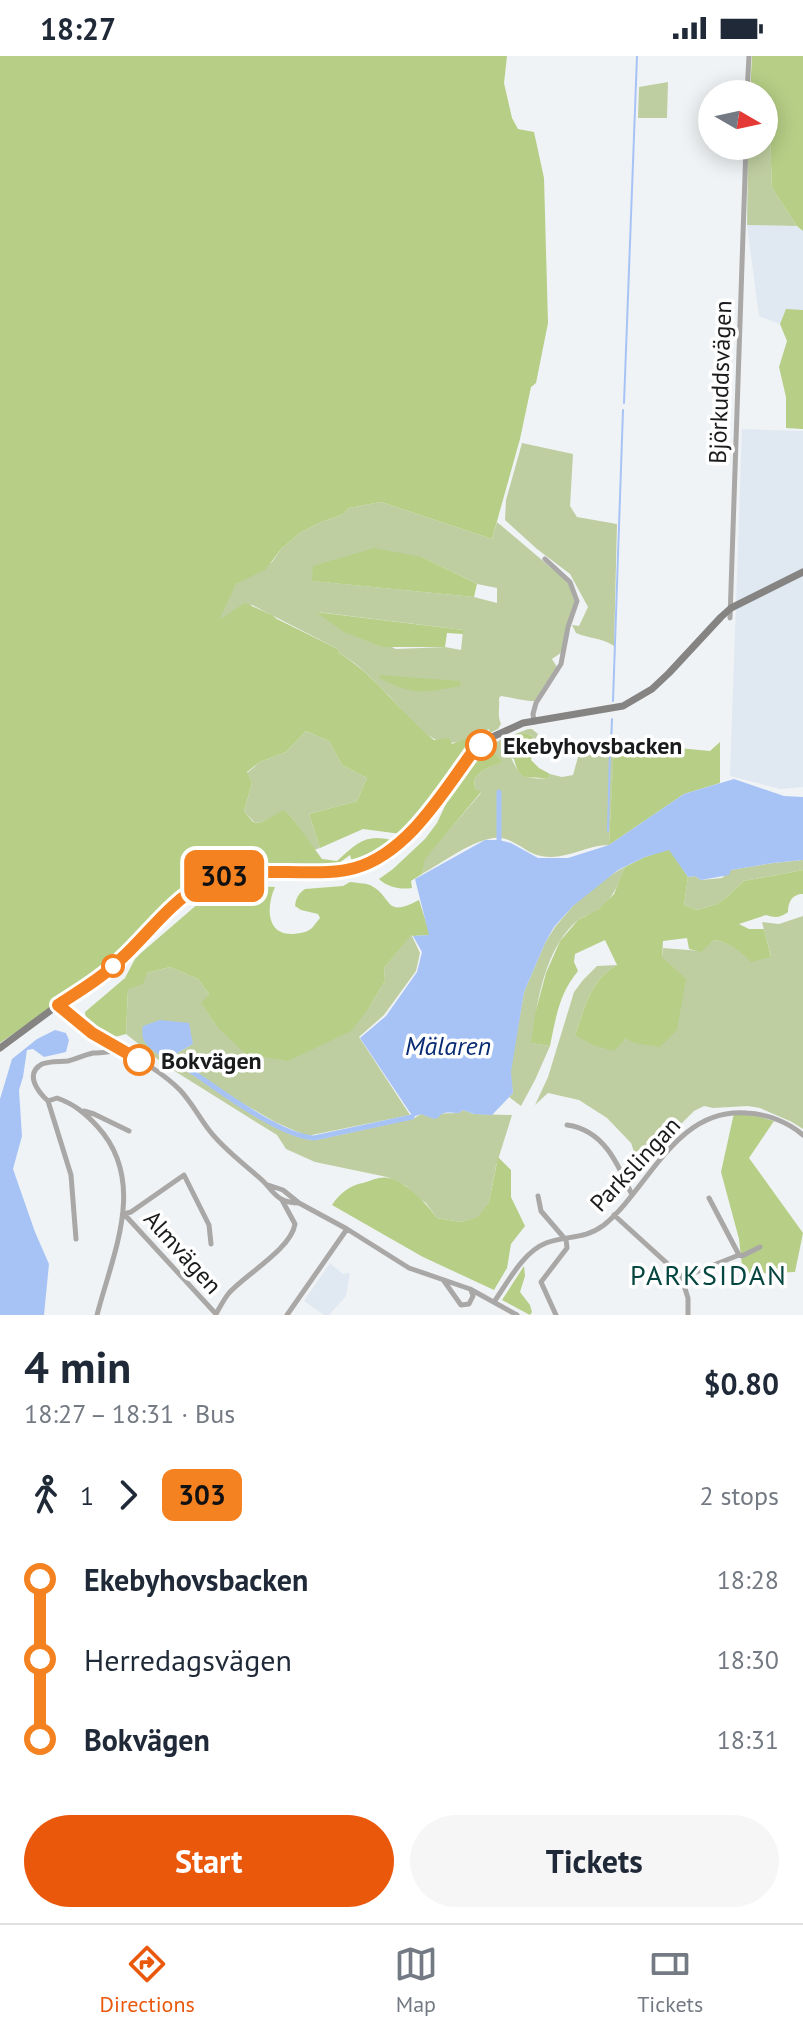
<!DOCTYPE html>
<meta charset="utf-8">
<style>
body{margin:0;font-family:"PT Sans",sans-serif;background:#f6f6f7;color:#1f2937;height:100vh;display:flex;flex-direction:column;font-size:30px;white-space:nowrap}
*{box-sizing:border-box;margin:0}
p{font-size:26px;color:#747a83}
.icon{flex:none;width:44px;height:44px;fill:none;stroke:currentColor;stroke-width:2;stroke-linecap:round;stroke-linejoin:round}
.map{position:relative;height:1259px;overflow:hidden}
.sheet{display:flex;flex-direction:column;background:#fff;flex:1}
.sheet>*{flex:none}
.badge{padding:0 16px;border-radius:12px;font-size:28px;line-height:52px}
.needle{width:52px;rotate:99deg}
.buttons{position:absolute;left:698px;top:24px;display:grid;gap:16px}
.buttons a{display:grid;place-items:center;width:80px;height:80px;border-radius:50%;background:#fff;box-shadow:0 4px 20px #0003;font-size:40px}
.map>.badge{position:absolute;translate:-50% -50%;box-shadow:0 0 0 4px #fff}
.legs{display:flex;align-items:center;gap:12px;height:88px;padding:0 24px;font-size:26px}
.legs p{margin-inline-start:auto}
.headline{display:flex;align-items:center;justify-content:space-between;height:136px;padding:0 24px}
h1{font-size:44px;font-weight:700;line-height:60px}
.action{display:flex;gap:16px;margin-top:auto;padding:16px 24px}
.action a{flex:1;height:92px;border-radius:48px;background:#ea580c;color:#fff;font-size:32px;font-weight:700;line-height:92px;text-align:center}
.action a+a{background:#f6f6f7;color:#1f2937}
ul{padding:0 24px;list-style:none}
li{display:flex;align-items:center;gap:28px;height:80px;font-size:30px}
li i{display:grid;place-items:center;width:12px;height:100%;margin:0 10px;background:currentColor}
li i::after{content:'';width:20px;height:20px;margin:-10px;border:6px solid;border-radius:50%;background:#fff}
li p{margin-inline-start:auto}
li:first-child i{background:linear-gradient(#0000 50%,currentColor 0)}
li:last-child i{background:linear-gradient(currentColor 50%,#0000 0)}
.status{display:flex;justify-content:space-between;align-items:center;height:56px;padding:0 40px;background:#fff;direction:ltr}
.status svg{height:22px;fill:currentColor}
.tab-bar{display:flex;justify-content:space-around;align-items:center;height:112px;border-top:2px solid #e0e1e3;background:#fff;font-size:22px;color:#747a83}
.tab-bar a{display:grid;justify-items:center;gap:4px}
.tab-bar .current{color:#ea580c}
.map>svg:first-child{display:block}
.built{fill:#e0e9f1}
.green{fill:#bfcea1;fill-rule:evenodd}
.forest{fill:#b6ce86}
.water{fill:#a7c3f6}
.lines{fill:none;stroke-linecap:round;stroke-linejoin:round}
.stream{stroke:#a7c3f6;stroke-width:2}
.canal{stroke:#a7c3f6;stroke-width:5}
.minor{stroke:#a9a8a7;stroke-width:5}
.secondary{stroke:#858482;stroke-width:7}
.line-1-casing{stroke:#fff;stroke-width:18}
.line-1{stroke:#f58220;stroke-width:12}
.stop-1-dot{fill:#fff;stroke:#f58220;stroke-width:4}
.labels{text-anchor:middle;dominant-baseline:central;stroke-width:7;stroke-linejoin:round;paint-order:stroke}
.street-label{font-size:24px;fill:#1a1b1c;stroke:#fff}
.stop-label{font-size:24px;font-weight:bold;fill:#1a1b1c;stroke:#fff;text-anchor:start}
.water-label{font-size:26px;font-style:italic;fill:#082b73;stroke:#fff}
.quarter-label{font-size:28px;letter-spacing:2px;fill:#064641;stroke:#fff}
</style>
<div class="status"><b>18:27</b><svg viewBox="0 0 49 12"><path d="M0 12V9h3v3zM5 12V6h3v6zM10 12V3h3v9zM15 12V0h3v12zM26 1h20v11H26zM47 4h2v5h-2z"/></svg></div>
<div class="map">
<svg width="803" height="1259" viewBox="0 0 803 1259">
<rect width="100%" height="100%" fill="#f0f3f5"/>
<path class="built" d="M747 169 797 170 803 175V254H786L780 268 759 260Z
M742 373 803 375V731L780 733 730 720Z
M330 1207 343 1218 350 1217 346 1240 329 1259H324L304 1245Z"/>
<path class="green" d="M668 26 667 62H638L639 31Z
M764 78H770L772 132 797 170 747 169 748 90H764Z
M522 387 573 398 570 450 577 461 617 468 614 590C600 581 590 583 576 577L572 569 579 570 588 551 570 518 537 493 505 464 506 444Z
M381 446 492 483 497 466 569 527 576 545 562 596 552 603 557 611 535 645C529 646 509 641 501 640L499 642C500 652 497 659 501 668L498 673 490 677 489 673C477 677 460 688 448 687 422 684 404 654 386 637 372 622 357 607 339 597L338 593 252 549 218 565 224 548 236 528 272 506 282 492 300 477 321 466 342 459 349 452ZM422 501 477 528 497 532V547L474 541 313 525ZM318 556 463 574 461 594 445 591 396 593Z
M528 673H532L538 678 534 686 532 680 526 677 515 681 505 689C511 699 516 719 527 721 534 723 541 722 548 723L550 718 562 721 573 719 582 687 614 692 609 789C586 789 565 805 541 800 527 798 516 784 501 782 479 779 442 807 422 818L424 803 481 737 475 733 474 723 483 714 501 706 489 691 500 684Z
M306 675 329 685 342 709 367 722 357 745 309 758 320 792 314 794 293 763 284 755 260 767 254 766 244 755 252 727 247 717 260 706 286 696Z
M803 804V814L744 825 727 841 717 848 697 854 684 849 688 821 695 820 701 824 722 822 730 814 773 807Z
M625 811C619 827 613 843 599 853 592 858 583 860 577 865 545 892 536 948 532 987L550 990 535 1024 521 1050 509 1041 513 1037 510 1016 524 936 545 887 555 871 573 850 598 828 619 814Z
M803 860V1073L792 1066 760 1052 748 1050 713 1052 704 1050 694 1055 667 1082H665C655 1093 650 1104 641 1116L631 1087 607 1062 579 1044 548 1037 535 1049 548 1021 574 936 583 924 597 910 617 909C590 924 585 952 575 979L662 901 663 892 701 895 714 884C730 886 740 895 751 905L771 900 762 866 779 868Z
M411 878 420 897 416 915 384 959 359 981 410 1059 307 1080 275 1066 237 1044 184 1008 173 1005 172 1000 193 988 163 1002C171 1008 181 1011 190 1017 221 1037 281 1084 316 1084L413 1063 421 1058 459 1057 463 1054 474 1058 512 1059 496 1110 489 1146 479 1161 461 1166 437 1162 426 1147 415 1140 406 1130 387 1121 315 1106 286 1093 277 1079 165 1009 126 978 128 933 147 917 170 911 198 923 209 938 202 948 217 971 368 953 385 925 384 912Z"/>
<path class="forest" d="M0 0H507L504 27 512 62 518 73 534 76 544 122 548 267 536 327 531 331 520 383 492 483 381 446 349 452 342 459 321 466 300 477 282 492 265 514 236 528 219 564 245 547 272 559 277 563 338 593 339 597C376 619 400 657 434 684L449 682 452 688 489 673 461 698 464 699 461 705 424 759 401 778 363 773 320 792 309 758 357 745 367 722 342 709 329 685 306 675 286 696 260 706 247 716 252 727 244 755 253 766 260 767 284 754 293 763 322 803 337 805C359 785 366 777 396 785 383 795 368 800 353 809L350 799 335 810 307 812 266 810 234 814 214 819 189 832 100 918 0 987Z
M752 0H803V175L797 170 772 132 770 79 764 78V38H750Z
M786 253 803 254V373L786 372V341L779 311 787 285 780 268Z
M374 492 422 501 477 528 474 541 312 525 313 510Z
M316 556 463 574V578L447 577 445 591H383L344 576Z
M380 619 460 625V630C421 637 416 640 379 622Z
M526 677 532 680 534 686 531 704 539 712 550 718 548 723C528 719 520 728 514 703L508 701 504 695C506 683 516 680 526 677Z
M614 686 710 695 720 686V727L684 738 609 789Z
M489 691 502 706 483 714 474 723 475 733 481 736 425 803 422 818 411 825 412 832C401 834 387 831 379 823L393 813 425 783 437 767 452 735 465 716 473 705Z
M669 793 688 821 684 849 697 854 717 848 727 841 744 825 803 814V838C792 838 788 846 788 856 780 862 775 862 766 859L739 868 749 873H764L771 901 751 906C740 895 729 886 714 884L701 896 689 893 687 882 663 885 662 901 686 923 677 974 660 991 634 987 626 982 614 995 593 989 575 979C585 952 590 924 617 909L605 884 575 898 574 906 578 915C559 938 556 961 550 990L531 987 535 958 546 917 560 885 578 864 599 853 614 838 625 811 645 801Z
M350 826C357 827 364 827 370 829 394 841 383 863 419 844L430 879 413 880 411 879 384 912 385 925 368 953 351 975 288 1005 246 998 217 971 201 947 209 938 198 923 170 911 147 917 143 928 128 933 126 978 115 981 86 964 85 956 125 922 135 903 141 897 207 840 233 829 275 831C266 851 266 880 294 878 301 877 308 876 312 872 315 869 317 865 320 862L318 858 301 854 295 850C296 842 298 838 305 833L343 830Z
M734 1057 754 1059 774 1065 749 1102 803 1177 795 1216 743 1218 739 1183 721 1116Z
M498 1101 511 1114V1141L525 1170 511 1188 507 1212 494 1234 423 1201 332 1149C339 1138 350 1129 363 1127 370 1125 381 1120 388 1122 404 1124 428 1149 437 1162L461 1166 478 1161 489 1146Z
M524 1210 525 1220 520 1236 530 1249 532 1256 530 1259 502 1244Z"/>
<path class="water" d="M734 723 784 740 803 741V804L773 807 731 814 729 819 701 824 695 820 688 821 669 794 645 801 618 814 573 850 554 871 545 887 524 936 511 1016 513 1037 492 1059 474 1058 463 1054 459 1057C450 1057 443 1054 438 1062L434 1063 421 1058 413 1061 360 982 386 960 417 916 422 896 413 880 429 879 415 823 485 784H499L511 787 538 802H568L609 789 684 738Z
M160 964 189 967 193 988 172 1000 163 1002C150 992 139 987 143 970Z
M55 974 66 977 69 984 66 996 44 1001 33 993 27 994 23 1021 19 1034 22 1080 13 1113 35 1176 49 1208 44 1259H0V1043L12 1003 37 983Z"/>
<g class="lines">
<path class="stream" d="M624 347 637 0
M613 645 623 354
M611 687 612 663
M608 775 610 694"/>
<path class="canal" d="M499 736V784
M168 1001C175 1008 185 1011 194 1017 222 1036 280 1080 314 1082L412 1061"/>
<path class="minor" d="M747 38 749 0
M730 562 746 90
M534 666 533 658 536 647 561 608 568 571 577 545 570 526 545 503
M58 949C94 985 146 1000 180 1034 192 1047 199 1061 209 1074 224 1094 246 1109 264 1126 269 1131 274 1139 281 1143 287 1146 293 1147 299 1147
M48 1045 71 1119 76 1183
M84 1055 94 1058 129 1075
M567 1069C604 1074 618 1108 632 1139
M268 1129 283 1134 299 1147 347 1173 409 1212 470 1233 517 1259
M538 1140 541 1155 565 1183
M709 1142 739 1199
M614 1159 681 1220 688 1242V1259
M211 1188 209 1169 184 1119 131 1156 124 1158 216 1258
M681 1220 691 1218 739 1199 742 1200 760 1191
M444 1225 461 1249 469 1248 473 1240 471 1234
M494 1246C508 1226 523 1196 546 1187 567 1179 584 1184 604 1169 650 1131 676 1051 747 1057 767 1058 788 1066 803 1079
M216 1258C220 1251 224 1243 229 1237 246 1218 291 1193 295 1168L282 1144
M97 1259C113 1197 148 1125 97 1070 85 1057 74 1048 57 1042L48 1045C38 1036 24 1018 42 1008 50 1005 60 1006 68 1005 76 1003 84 999 93 997 103 996 108 998 117 992
M287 1259 347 1173
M556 1259 541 1226 567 1192 566 1183"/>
<path class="secondary" d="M0 992 58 949 101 921 186 838 205 827 224 820 247 817 345 815 370 807 395 791 410 777 474 694 490 682 523 667 623 650 652 633 669 617 721 561 731 552 803 516"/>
</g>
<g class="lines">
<defs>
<path id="line-1" d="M139 1004 92 977 58 949C81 934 103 921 122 902 148 878 171 845 203 828 229 814 259 816 287 816 309 816 334 818 355 812 408 797 443 736 474 694L481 689"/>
</defs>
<use href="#line-1" class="line-1-casing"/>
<use href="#line-1" class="line-1"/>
</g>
<g class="stop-1-dot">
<circle cx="481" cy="689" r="14"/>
<circle cx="113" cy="910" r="10"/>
<circle cx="139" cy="1004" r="14"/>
</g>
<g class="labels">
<g class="street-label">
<text transform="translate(720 326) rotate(-88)">Björkuddsvägen</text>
<text transform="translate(635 1108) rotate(-47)">Parkslingan</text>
<text transform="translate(183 1196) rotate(48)">Almvägen</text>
</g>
<g class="stop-label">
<text x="503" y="689">Ekebyhovsbacken</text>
<text x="161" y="1004">Bokvägen</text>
</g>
<g class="water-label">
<text x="448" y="989">Mälaren</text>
</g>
<g class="quarter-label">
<text x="709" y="1218">PARKSIDAN</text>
</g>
</g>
</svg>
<div class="buttons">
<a><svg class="needle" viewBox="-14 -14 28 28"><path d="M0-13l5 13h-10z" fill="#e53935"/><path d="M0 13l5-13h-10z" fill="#747a83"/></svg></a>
</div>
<b class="badge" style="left:224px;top:820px;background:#f58220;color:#111">303</b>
</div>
<section class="sheet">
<div class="headline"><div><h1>4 min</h1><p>18:27 – 18:31 · Bus</p></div><b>$0.80</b></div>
<div class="legs"><svg class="icon" aria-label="walk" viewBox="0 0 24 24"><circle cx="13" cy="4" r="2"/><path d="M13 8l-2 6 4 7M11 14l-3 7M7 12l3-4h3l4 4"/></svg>1<svg class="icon" aria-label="forward" viewBox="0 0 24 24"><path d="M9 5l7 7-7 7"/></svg><b class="badge" style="background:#f58220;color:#111">303</b><p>2 stops</p></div>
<ul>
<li><i style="color:#f58220"></i><b>Ekebyhovsbacken</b><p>18:28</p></li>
<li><i style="color:#f58220"></i><span>Herredagsvägen</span><p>18:30</p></li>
<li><i style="color:#f58220"></i><b>Bokvägen</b><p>18:31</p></li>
</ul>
<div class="action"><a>Start</a><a>Tickets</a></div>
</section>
<nav class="tab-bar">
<a class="current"><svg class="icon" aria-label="directions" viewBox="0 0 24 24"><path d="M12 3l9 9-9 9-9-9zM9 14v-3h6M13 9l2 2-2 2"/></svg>Directions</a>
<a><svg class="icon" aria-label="map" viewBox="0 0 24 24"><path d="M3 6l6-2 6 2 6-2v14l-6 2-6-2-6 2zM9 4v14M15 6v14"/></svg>Map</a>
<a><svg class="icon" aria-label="tickets" viewBox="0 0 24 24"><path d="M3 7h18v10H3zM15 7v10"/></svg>Tickets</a>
</nav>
